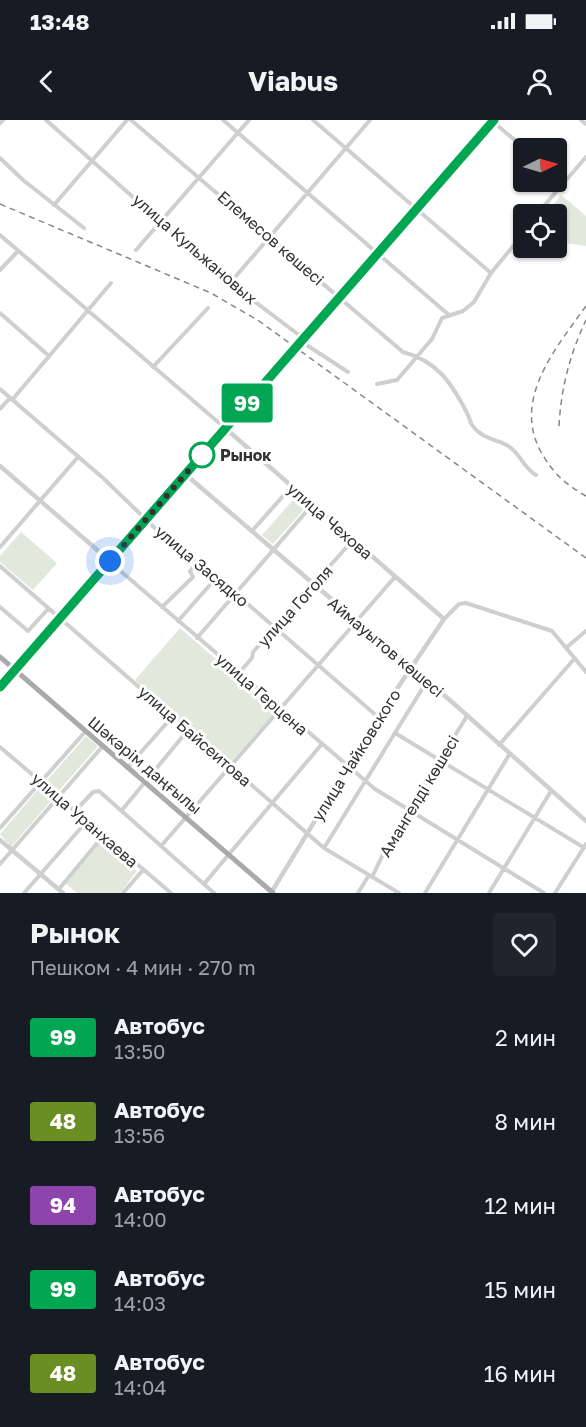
<!DOCTYPE html>
<html lang="ru">
<meta charset="utf-8">
<style>
body{margin:0;font-family:"Golos Text",sans-serif;background:#20242c;color:#f1f3f6;height:100vh;display:flex;flex-direction:column;font-size:22px;white-space:nowrap}
*{box-sizing:border-box;margin:0}
p{font-size:20px;color:#9ea1a6}
.icon{flex:none;width:33px;height:33px;fill:none;stroke:currentColor;stroke-width:2;stroke-linecap:round;stroke-linejoin:round}
.map{position:relative;height:773px;overflow:hidden}
.details{display:flex;flex-direction:column;background:#171b24;flex:1}
.details>*{flex:none}
.badge{padding:0 12px;border-radius:4px;font-size:21px;line-height:39px}
.needle{width:39px;rotate:85deg}
.controls{position:absolute;left:513px;top:18px;display:grid;gap:12px}
.controls a{display:grid;place-items:center;width:54px;height:54px;border-radius:6px;background:#171b24;box-shadow:0 2px 4px #0004;font-size:30px}
.you{position:absolute;width:30px;height:30px;margin:-15px;border:4px solid #fff;border-radius:50%;background:#1a73e8;box-shadow:0 0 0 9px #1a73e833}
.map>.badge{position:absolute;translate:-50% -50%;box-shadow:0 0 0 3px #fff}
.round{display:grid;place-items:center;flex:none;width:63px;height:63px;border-radius:6px;background:#20242c}
.summary{display:flex;align-items:center;justify-content:space-between;height:102px;padding:0 30px}
h1{font-size:28px;font-weight:700;line-height:45px}
ul{padding:0;list-style:none}
li{display:flex;align-items:center;gap:18px;height:84px;padding:0 30px}
li div{flex:1}
li b{display:block;font-size:22px}
li em{font-style:normal}
li .badge{min-width:66px;font-weight:700;text-align:center}
.status{display:flex;justify-content:space-between;align-items:center;height:42px;padding:0 30px;background:#171b24;direction:ltr}
.status svg{height:16px;fill:currentColor}
header{display:flex;justify-content:space-between;align-items:center;height:78px;padding:0 30px;background:#171b24;font-size:27px;font-weight:700}
.map>svg:first-child{display:block}
.green{fill:#e2e8dc}
.lines{fill:none;stroke-linecap:round;stroke-linejoin:round}
.minor{stroke:#cfcfcf;stroke-width:4}
.tertiary{stroke:#cfcfcf;stroke-width:4.5}
.secondary{stroke:#bcbcbc;stroke-width:5}
.primary{stroke:#aaa;stroke-width:5}
.rail{stroke:#878787;stroke-width:1.5;stroke-dasharray:6 4.5;stroke-linecap:butt}
.line-casing{stroke:#fff;stroke-width:14}
.line{stroke:#00a651;stroke-width:9}
.walk{stroke:#323232;stroke-width:6;stroke-dasharray:0 10.8}
.stop-dot{fill:#fff;stroke:#00a651;stroke-width:3}
.labels{text-anchor:middle;dominant-baseline:central;stroke-width:6;stroke-linejoin:round;paint-order:stroke}
.street-label{font-size:16px;fill:#323232;stroke:#fff}
.stop-label{font-size:16px;font-weight:bold;fill:#323232;stroke:#fff;text-anchor:start}
</style>
<div class="status"><b>13:48</b><svg viewBox="0 0 49 12"><path d="M0 12V9h3v3zM5 12V6h3v6zM10 12V3h3v9zM15 12V0h3v12zM26 1h20v11H26zM47 4h2v5h-2z"/></svg></div>
<header><svg class="icon" aria-label="back" viewBox="0 0 24 24"><path d="M15 5l-7 7 7 7"/></svg>Viabus<svg class="icon" aria-label="person" viewBox="0 0 24 24"><circle cx="12" cy="8" r="4"/><path d="M4 21q1-7 8-7t8 7"/></svg></header>
<div class="map">
<svg width="586" height="773" viewBox="0 0 586 773">
<rect width="100%" height="100%" fill="#fff"/>
<path class="green" d="M561 75 586 96V126L565 123 557 116 556 94H546Z
M294 379 305 388 273 424 262 415Z
M21 412 57 443 33 470 0 442V436Z
M180 508 276 591 230 643 135 560Z
M86 616 98 626 57 673 45 663Z
M42 665 55 676 11 727 0 714Z
M100 721 137 751 120 773H77L65 763Z"/>
<g class="lines">
<path class="minor" d="M46 0 230 163 299 215 302 222 348 252
M131 0 403 232C437 241 451 262 467 293 469 296 470 302 472 305 483 321 501 319 511 328 521 336 525 349 536 355
M223 0 449 195
M313 0 491 153
M491 0 524 28
M581 0 586 4
M0 38 23 60 84 108
M556 56 564 62
M54 85 127 0
M537 94 586 37
M0 115 225 308
M136 130 249 0
M0 150 18 131
M230 163 370 0
M0 193 49 236
M153 247 208 188
M377 264 397 260 432 219 442 198 463 191 474 182 491 153 519 119 524 118
M0 269 103 358 160 413 235 473 378 597
M12 280 111 163
M0 289 10 278
M252 411 291 367
M0 427 78 337
M110 442 375 669 544 773
M0 446 324 728 399 773
M0 487 28 511 48 489
M162 487 193 457 190 451 198 442
M444 499 459 484 466 483 552 511 586 552
M178 501 216 458
M197 518 312 385
M567 527 586 511
M239 553 252 538 253 532 353 420
M395 613 583 727
M499 625 575 538
M0 627 171 773
M127 648 172 597
M122 690 188 610
M75 691 93 672 99 671 214 773
M0 708 85 612
M161 726 394 458
M324 728 427 561
M0 744 102 627
M372 757 389 722 467 596
M204 764 321 625
M59 769 103 716
M24 773 87 701
M123 773 143 750
M358 773 369 755
M425 773 509 635
M489 773 551 671
M555 773 586 724"/>
<path class="tertiary" d="M0 3 3 0
M225 308 444 499 378 597 271 773
M0 346 110 441
M185 354 452 582 586 701
M0 720 63 773"/>
<path class="secondary" d="M0 567 494 0"/>
<path class="primary" d="M0 537 273 773"/>
<path class="rail" d="M0 84 211 173 259 201 586 438
M586 186C556 228 512 279 541 332 552 352 566 365 586 376
M559 306C561 268 570 234 586 200"/>
</g>
<g class="lines">
<defs>
<path id="line" d="M0 567 494 0"/>
</defs>
<use href="#line" class="line-casing"/>
<use href="#line" class="line"/>
<path class="walk" d="M110 441 202 335"/>
</g>
<circle class="stop-dot" cx="202" cy="335" r="12"/>
<g class="labels">
<g class="street-label">
<text transform="translate(271 118) rotate(41)">Елемесов көшесі</text>
<text transform="translate(195 129) rotate(41)">улица Кульжановых</text>
<text transform="translate(330 401) rotate(41)">улица Чехова</text>
<text transform="translate(202 446) rotate(40)">улица Засядко</text>
<text transform="translate(295 486) rotate(-48)">улица Гоголя</text>
<text transform="translate(386 527) rotate(40)">Аймауытов көшесі</text>
<text transform="translate(262 574) rotate(41)">улица Герцена</text>
<text transform="translate(195 616) rotate(41)">улица Байсеитова</text>
<text transform="translate(356 635) rotate(-58)">улица Чайковского</text>
<text transform="translate(145 645) rotate(40)">Шәкәрім даңғылы</text>
<text transform="translate(419 676) rotate(-59)">Амангелді көшесі</text>
<text transform="translate(85 700) rotate(41)">улица Уранхаева</text>
</g>
<g class="stop-label">
<text x="220" y="335">Рынок</text>
</g>
</g>
</svg>
<div class="controls">
<a><svg class="needle" viewBox="-14 -14 28 28"><path d="M0-13l5 13h-10z" fill="#e53935"/><path d="M0 13l5-13h-10z" fill="#9ea1a6"/></svg></a>
<a><svg class="icon" aria-label="locate" viewBox="0 0 24 24"><circle cx="12" cy="12" r="6"/><path d="M12 2v4M12 18v4M2 12h4M18 12h4"/></svg></a>
</div>
<div class="you" style="left:110px;top:441px"></div>
<b class="badge" style="left:247px;top:283px;background:#00a651;color:#fff">99</b>
</div>
<section class="details">
<div class="summary"><div><h1>Рынок</h1><p>Пешком · 4 мин · 270 m</p></div><a class="round"><svg class="icon" aria-label="heart" viewBox="0 0 24 24"><path d="M12 20l-8-8c-3-5 5-10 8-4 3-6 11-1 8 4z"/></svg></a></div>
<ul>
<li><span class="badge" style="background:#00a651;color:#fff">99</span><div><b>Автобус</b><p>13:50</p></div><em>2 мин</em></li>
<li><span class="badge" style="background:#6b8e23;color:#fff">48</span><div><b>Автобус</b><p>13:56</p></div><em>8 мин</em></li>
<li><span class="badge" style="background:#8e44ad;color:#fff">94</span><div><b>Автобус</b><p>14:00</p></div><em>12 мин</em></li>
<li><span class="badge" style="background:#00a651;color:#fff">99</span><div><b>Автобус</b><p>14:03</p></div><em>15 мин</em></li>
<li><span class="badge" style="background:#6b8e23;color:#fff">48</span><div><b>Автобус</b><p>14:04</p></div><em>16 мин</em></li>
</ul>
</section>
